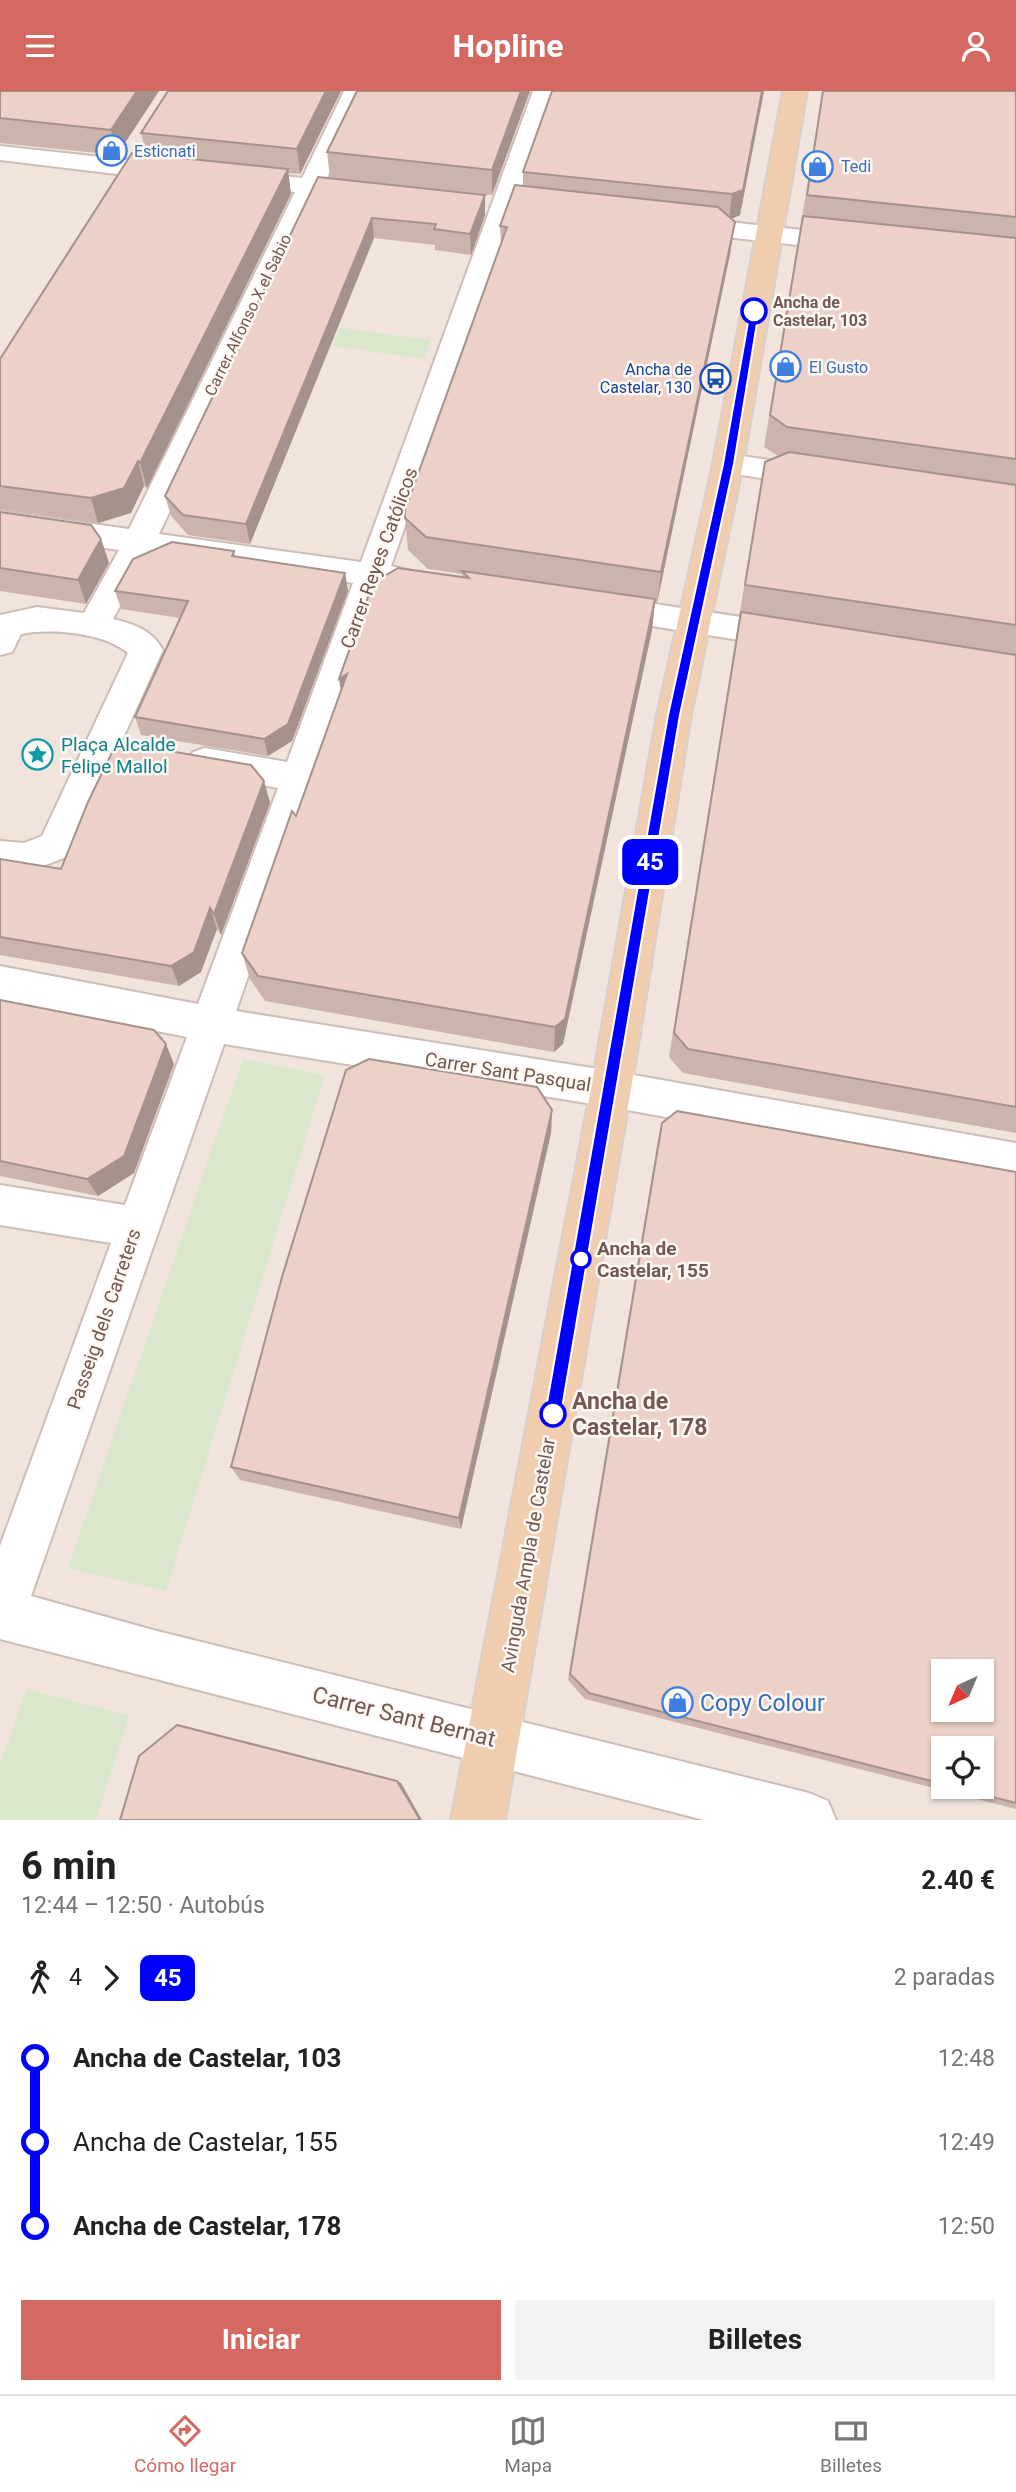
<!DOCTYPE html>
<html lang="es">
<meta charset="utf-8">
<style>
body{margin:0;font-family:Roboto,sans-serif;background:#f2f2f2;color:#222;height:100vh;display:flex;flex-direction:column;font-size:26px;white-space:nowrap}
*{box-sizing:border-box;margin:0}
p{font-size:23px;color:#767676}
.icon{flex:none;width:38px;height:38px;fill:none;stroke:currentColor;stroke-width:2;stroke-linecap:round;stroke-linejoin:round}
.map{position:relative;height:1729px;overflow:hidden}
.panel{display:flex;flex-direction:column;background:#fff;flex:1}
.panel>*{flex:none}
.badge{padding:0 14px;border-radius:10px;font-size:24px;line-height:46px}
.needle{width:46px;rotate:224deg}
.fabs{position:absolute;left:931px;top:1568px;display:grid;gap:14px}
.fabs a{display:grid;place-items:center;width:63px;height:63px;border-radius:0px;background:#fff;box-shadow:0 2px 5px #0004;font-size:35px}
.map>.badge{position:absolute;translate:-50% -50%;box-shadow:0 0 0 4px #fff}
.legs{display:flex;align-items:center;gap:10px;height:77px;padding:0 21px;font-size:23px}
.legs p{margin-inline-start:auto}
.head{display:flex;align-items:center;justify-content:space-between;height:119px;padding:0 21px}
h1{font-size:38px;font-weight:700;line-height:52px}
.action{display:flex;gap:14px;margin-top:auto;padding:14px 21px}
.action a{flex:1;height:80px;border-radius:0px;background:#d46962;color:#fff;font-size:28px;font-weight:700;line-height:80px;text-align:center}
.action a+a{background:#f2f2f2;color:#222}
ul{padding:0 21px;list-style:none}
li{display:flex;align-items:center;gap:24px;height:84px;font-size:26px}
li i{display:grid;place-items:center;width:10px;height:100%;margin:0 9px;background:currentColor}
li i::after{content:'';width:18px;height:18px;margin:-9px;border:5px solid;border-radius:50%;background:#fff}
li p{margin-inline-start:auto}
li:first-child i{background:linear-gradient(#0000 50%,currentColor 0)}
li:last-child i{background:linear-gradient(currentColor 50%,#0000 0)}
header{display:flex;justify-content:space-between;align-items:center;height:91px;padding:0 21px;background:#d46962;color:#fff;font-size:32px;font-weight:700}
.tabs{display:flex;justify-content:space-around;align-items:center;height:98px;border-top:2px solid #e0e0e0;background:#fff;font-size:19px;color:#767676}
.tabs a{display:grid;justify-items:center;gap:4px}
.tabs .active{color:#d46962}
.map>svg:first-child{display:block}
.residential{fill:#f1e4dc;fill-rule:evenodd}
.green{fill:#dbe7cc}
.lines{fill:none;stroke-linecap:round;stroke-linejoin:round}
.minor-casing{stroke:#cebcb6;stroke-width:4}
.major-casing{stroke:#d8d0cf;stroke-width:4}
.minor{fill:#fff;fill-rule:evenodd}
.major{fill:#f0cdae;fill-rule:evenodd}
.wall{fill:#ccb3ac;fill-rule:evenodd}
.shaded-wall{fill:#a6928c}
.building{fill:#edd0c8;stroke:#a6928c;stroke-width:2;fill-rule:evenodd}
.line-1{fill:#00f;stroke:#fff;stroke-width:2}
.stop-1-dot{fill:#fff;stroke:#00f;stroke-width:3.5}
.labels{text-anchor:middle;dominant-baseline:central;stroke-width:5;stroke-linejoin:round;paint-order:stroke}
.far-shop-label{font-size:16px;fill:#366cbe;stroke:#fdf8f3;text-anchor:start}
.far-stop-label{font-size:16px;font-weight:bold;fill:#735852;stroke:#fdf8f3;text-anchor:start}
.far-street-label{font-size:16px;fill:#735852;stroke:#fdf8f3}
.far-transit-label{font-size:16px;fill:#164399;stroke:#fdf8f3;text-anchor:end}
.street-label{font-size:19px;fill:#735852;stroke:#fdf8f3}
.culture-label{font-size:19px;fill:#0d838f;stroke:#fdf8f3;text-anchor:start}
.stop-label{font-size:19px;font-weight:bold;fill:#735852;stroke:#fdf8f3;text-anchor:start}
.near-stop-label{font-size:23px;font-weight:bold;fill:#735852;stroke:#fdf8f3;text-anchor:start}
.near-shop-label{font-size:23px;fill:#366cbe;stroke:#fdf8f3;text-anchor:start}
.near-street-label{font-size:23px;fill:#735852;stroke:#fdf8f3}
</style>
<header><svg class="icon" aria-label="menu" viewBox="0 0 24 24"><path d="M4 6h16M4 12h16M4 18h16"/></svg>Hopline<svg class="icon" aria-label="person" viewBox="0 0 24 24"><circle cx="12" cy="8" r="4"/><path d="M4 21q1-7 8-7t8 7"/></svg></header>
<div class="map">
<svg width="1016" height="1729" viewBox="0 0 1016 1729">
<rect width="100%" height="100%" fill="#fbf3ed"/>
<path class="residential" d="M0 0H1016V1729H0ZM943 1580H982V1619H943ZM943 1657H982V1696H943Z"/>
<path class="green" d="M340 237H341L431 249 424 268 332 255Z
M243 968 325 984 166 1500 68 1477Z
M27 1598 129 1624 96 1729H0V1673Z"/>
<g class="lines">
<defs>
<path id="minor" d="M344 0H368L326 89 376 96 380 101 376 106 367 109 319 104 159 443 361 471 533 0H557L391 475 407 479 412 487 407 495 396 498 383 497 236 920 611 980 1016 1052V1090L611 1016 224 953 31 1505 153 1539 809 1702 828 1710 836 1729H704L0 1548V1455L111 1152 0 1134V1094L125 1114 187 946 0 909V875L198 913 278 697 193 681 187 671 193 661 205 657 287 671 353 492 148 463 113 528C134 533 152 539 163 559L74 755 69 765 25 782 0 780V750L24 752 42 745 128 562C104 542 52 537 21 543L12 561 0 564V524L37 516 84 522 119 459 0 442V420L129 438 295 101 238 96 229 93 225 88 229 83 238 80 302 87Z
M0 55 175 74 184 77 188 82 184 87 175 90 0 69Z
M681 126 850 144 859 146 863 152 859 158 850 160 672 140 668 134 672 128Z
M728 363 816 376 827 379 831 386 827 393 816 396 717 380 713 373 717 366Z
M602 505 788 533 800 536 805 545 800 554 788 557 590 525 586 517 590 509Z"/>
<path id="major" d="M783 0H807L743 373 691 624 631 998 505 1729H451L591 998 657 624 713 373Z"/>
</defs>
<use href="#minor" class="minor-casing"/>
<use href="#major" class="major-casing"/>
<use href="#minor" class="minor"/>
<use href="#major" class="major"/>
</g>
<path class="wall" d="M0 0H159L117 64 0 52Z
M168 0H341L300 83 288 82 291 103 147 397 144 395 131 422 98 432 0 418V268L146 63 141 42Z
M530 0 492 104 330 87 327 61Z
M764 0 740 124 731 128 735 131 730 163 657 512H655L652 539 563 953 554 961 265 910 250 888 242 862 296 725 462 486V483L428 478 408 459 405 427 501 153 500 135 523 95V81Z
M823 0H1016V1042L683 982 669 966 759 402 765 371 778 365 764 356Z
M318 86 485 124 471 164 435 159V154L374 147 250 453 188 444 171 425 165 405Z
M0 421 101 448 109 472 86 513 0 500Z
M234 460 235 465 345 482 348 500 292 650 268 665 141 644 135 626 180 527 121 518 115 500Z
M264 690 270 712 221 844 217 838 201 881 179 895 0 864V768L61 778Z
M0 909 174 973 134 1082 98 1105 0 1085Z
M552 1019 551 1042 461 1438 240 1389 231 1376Z
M662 1032 1016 1081V1718L585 1608 568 1589 657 1055ZM943 1657 982 1696H943Z"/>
<path class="shaded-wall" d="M137 0H159L117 64 111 39Z
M326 0H341L300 83 297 58Z
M521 0H530L492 104V79Z
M762 0H764L740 124 729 129 732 103Z
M288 78 291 103 147 397 140 372Z
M485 104V124L471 164 470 143Z
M372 127 374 147 250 453 246 433Z
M735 131 730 163 657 512 661 481Z
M138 370 144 395 131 422 98 432 91 407Z
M101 448 109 472 86 513 78 489Z
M345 482 348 500 292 650 268 665 264 648Z
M655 508 652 539 563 953 554 961 555 936Z
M347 583 344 618 339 588Z
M264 690 270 712 221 844 214 823Z
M210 817 217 838 201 881 179 895 171 875Z
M166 953 174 973 134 1082 98 1105 87 1088Z
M552 1019 551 1042 461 1438 459 1427Z
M397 1690 401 1692 422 1729H418Z"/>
<path class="building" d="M0 0H137L111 39 0 27Z
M168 0H326L297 58 141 42Z
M357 0H521L492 79 327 61Z
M552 0H762L743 99 732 103 523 81Z
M823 0H1016V126L807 104Z
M132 62 288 78 140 372 138 370 124 397 91 407 0 395V268Z
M318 86 485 104 470 143 434 138 436 133 372 127 246 433 183 424 165 405Z
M515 94 718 116 735 131 661 481 426 446 405 427V419L507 136 500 135Z
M803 125 1016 147V368L787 336 770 324Z
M789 361 1016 394V534L745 494 765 371Z
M0 421 91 434 101 448 78 489 0 477Z
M172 451 234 460 232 465 345 482 288 633 264 648 135 626 188 510 115 500 133 468Z
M398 477 469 487 462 480 655 508 565 928 555 936 258 885 242 862 292 720 296 725 347 583 339 588 373 492Z
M741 521 1016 564V1016L688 958 674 942Z
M117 651 251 674 264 690 214 823 210 817 194 861 171 875 0 846V768L61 778 88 711Z
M0 909 154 939 166 953 124 1065 87 1088 0 1070Z
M369 968 537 996 552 1019 459 1427 231 1376 282 1186 346 979Z
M677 1020 1016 1081V1712L954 1696H982V1657H943V1693L589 1602 570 1583 662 1032ZM943 1580H982V1619H943Z
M177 1634 397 1690 419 1727 418 1729H120L139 1665Z"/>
<path class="line-1" d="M754 217 759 220 734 373 680 624 561 1323 553 1332 545 1323 668 624 723 373 750 220Z"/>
<defs>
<symbol id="shop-ring" viewBox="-11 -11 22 22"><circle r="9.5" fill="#fdf8f3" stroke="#3f7fe0" stroke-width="1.5"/><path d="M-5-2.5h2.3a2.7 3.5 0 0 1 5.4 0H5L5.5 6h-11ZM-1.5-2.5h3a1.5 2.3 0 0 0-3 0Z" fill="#3f7fe0"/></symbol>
<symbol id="bus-ring" viewBox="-11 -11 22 22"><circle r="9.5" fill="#fdf8f3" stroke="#1a4fb4" stroke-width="1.5"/><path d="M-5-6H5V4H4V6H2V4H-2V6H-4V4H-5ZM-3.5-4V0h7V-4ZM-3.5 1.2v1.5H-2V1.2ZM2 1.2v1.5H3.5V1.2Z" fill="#1a4fb4"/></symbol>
<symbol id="sight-ring" viewBox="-11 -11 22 22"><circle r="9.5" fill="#fdf8f3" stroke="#0f9aa8" stroke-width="1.5"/><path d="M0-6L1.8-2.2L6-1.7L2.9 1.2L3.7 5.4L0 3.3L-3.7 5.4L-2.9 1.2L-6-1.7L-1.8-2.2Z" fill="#0f9aa8"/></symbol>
</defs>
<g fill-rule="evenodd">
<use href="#shop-ring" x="94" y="42" width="35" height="35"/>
<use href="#shop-ring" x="800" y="58" width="35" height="35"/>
<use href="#shop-ring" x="768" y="258" width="35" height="35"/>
<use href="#bus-ring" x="698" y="270" width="35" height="35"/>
<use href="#sight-ring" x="20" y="646" width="35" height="35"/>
<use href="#shop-ring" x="660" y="1594" width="35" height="35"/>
</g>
<g class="stop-1-dot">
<circle cx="754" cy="220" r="12"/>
<circle cx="581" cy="1168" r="9"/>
<circle cx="553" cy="1323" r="12"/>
</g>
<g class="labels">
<g class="far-shop-label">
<text x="134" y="60">Esticnati</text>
<text x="841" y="75">Tedi</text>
<text x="809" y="276">El Gusto</text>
</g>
<g class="far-stop-label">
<text x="773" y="211">Ancha de<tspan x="773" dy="18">Castelar, 103</tspan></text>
</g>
<g class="far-street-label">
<text transform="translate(248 224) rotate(-64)">Carrer Alfonso X el Sabio</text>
</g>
<g class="far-transit-label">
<text x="692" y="278">Ancha de<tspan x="692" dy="18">Castelar, 130</tspan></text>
</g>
<g class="street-label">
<text transform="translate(379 467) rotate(-70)">Carrer Reyes Católicos</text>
<text transform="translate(508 981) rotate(9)">Carrer Sant Pasqual</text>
<text transform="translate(104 1228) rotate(-71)">Passeig dels Carreters</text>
<text transform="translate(528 1464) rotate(-80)">Avinguda Ampla de Castelar</text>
</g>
<g class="culture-label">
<text x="61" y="653">Plaça Alcalde<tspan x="61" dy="22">Felipe Mallol</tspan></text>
</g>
<g class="stop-label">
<text x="597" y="1157">Ancha de<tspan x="597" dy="22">Castelar, 155</tspan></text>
</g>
<g class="near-stop-label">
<text x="572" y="1310">Ancha de<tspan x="572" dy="26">Castelar, 178</tspan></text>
</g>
<g class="near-shop-label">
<text x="700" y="1612">Copy Colour</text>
</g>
<g class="near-street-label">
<text transform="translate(404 1626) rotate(14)">Carrer Sant Bernat</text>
</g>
</g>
</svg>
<div class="fabs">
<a><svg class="needle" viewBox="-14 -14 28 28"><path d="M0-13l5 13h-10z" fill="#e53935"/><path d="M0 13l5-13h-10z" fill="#767676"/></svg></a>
<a><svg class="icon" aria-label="locate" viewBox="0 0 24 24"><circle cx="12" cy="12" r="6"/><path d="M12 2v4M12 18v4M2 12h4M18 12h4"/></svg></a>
</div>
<b class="badge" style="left:650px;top:771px;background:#00f;color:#fff">45</b>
</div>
<section class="panel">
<div class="head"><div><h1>6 min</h1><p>12:44 – 12:50 · Autobús</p></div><b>2.40 €</b></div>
<div class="legs"><svg class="icon" aria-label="walk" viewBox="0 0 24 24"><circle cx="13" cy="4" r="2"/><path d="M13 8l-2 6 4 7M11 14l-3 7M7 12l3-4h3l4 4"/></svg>4<svg class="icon" aria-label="forward" viewBox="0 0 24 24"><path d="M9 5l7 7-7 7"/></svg><b class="badge" style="background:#00f;color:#fff">45</b><p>2 paradas</p></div>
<ul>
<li><i style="color:#00f"></i><b>Ancha de Castelar, 103</b><p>12:48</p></li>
<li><i style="color:#00f"></i><span>Ancha de Castelar, 155</span><p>12:49</p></li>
<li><i style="color:#00f"></i><b>Ancha de Castelar, 178</b><p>12:50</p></li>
</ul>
<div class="action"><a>Iniciar</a><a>Billetes</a></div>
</section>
<nav class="tabs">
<a class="active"><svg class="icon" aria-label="directions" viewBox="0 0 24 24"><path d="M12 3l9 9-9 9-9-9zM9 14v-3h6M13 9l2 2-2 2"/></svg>Cómo llegar</a>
<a><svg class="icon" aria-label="map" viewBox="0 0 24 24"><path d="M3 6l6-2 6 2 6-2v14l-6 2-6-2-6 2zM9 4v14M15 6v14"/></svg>Mapa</a>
<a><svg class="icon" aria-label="tickets" viewBox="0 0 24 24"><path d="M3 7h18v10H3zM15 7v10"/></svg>Billetes</a>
</nav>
